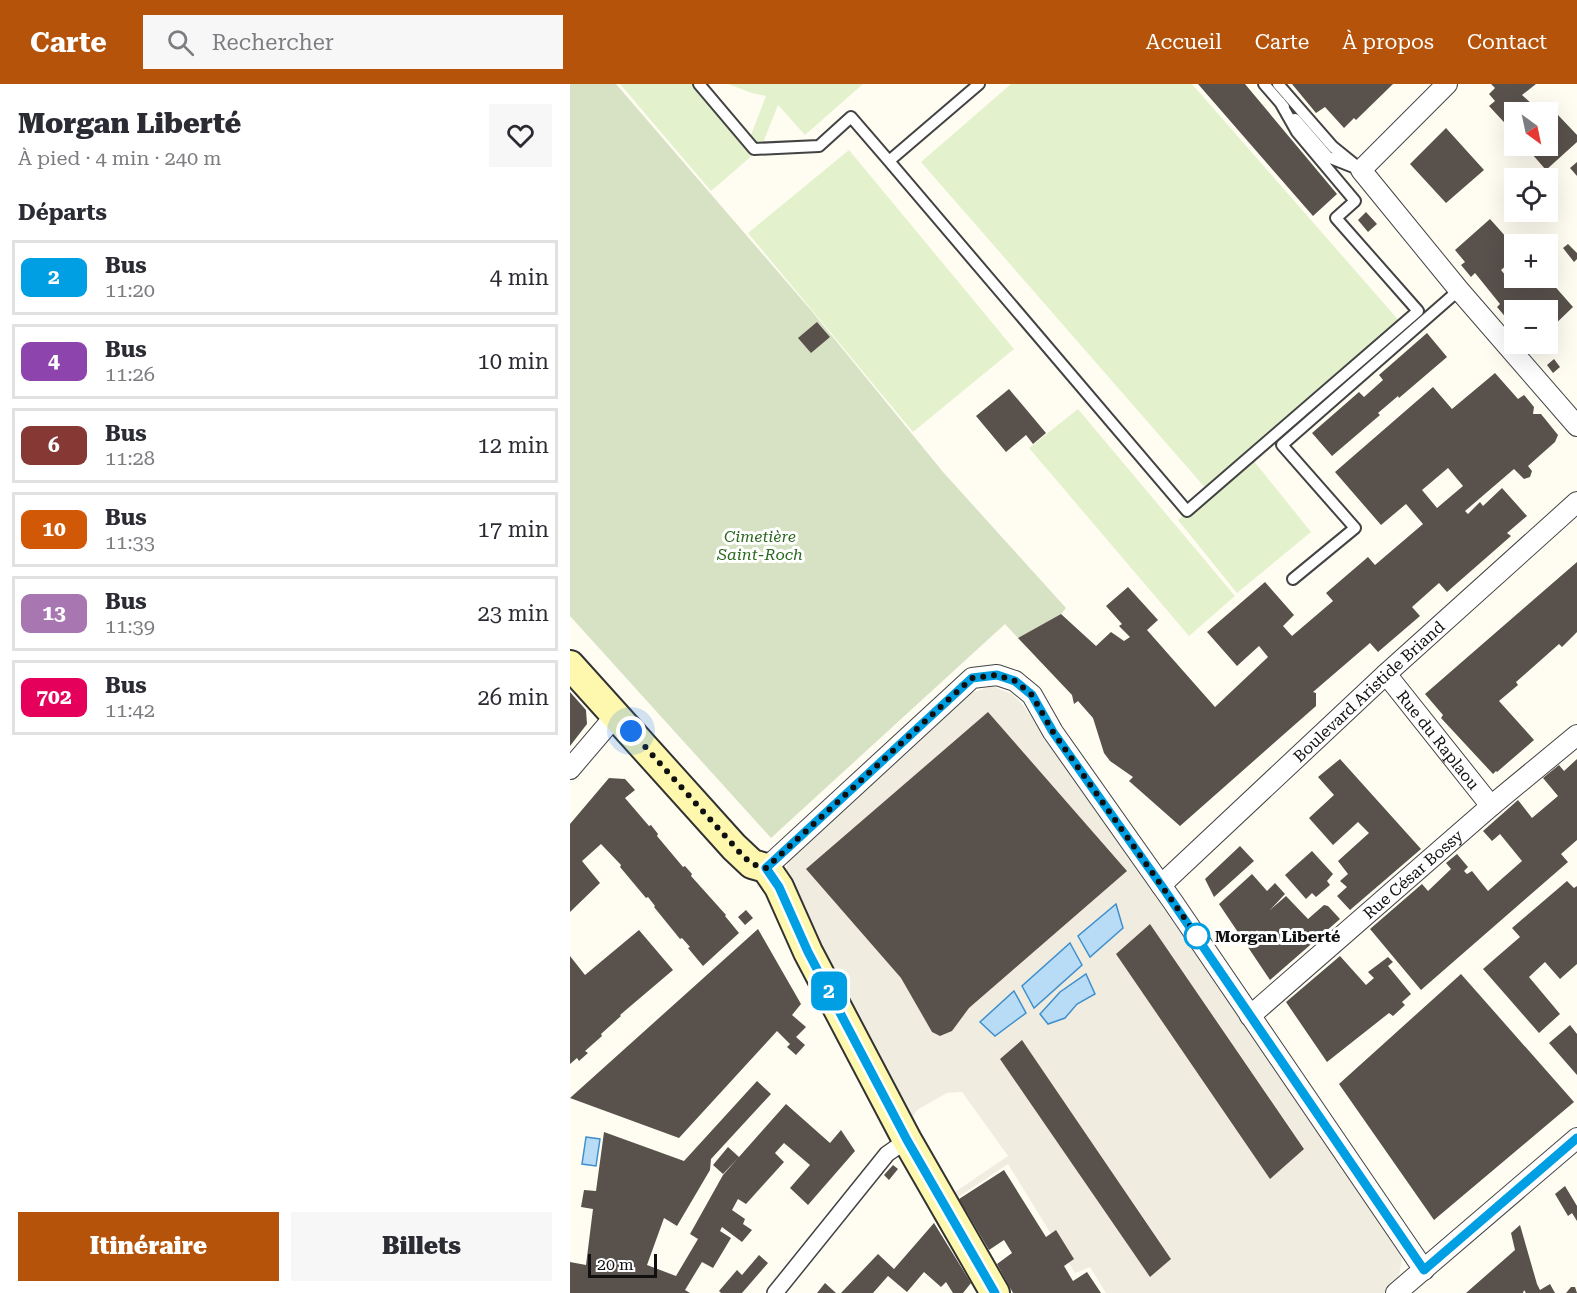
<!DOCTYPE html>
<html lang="fr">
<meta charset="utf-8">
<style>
body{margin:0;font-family:"Roboto Serif",serif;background:#f7f7f7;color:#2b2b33;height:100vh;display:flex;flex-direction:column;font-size:22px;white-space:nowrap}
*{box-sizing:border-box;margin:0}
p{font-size:20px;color:#7c7c81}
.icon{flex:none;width:33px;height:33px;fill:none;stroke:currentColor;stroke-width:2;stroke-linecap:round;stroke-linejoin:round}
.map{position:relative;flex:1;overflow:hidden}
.sheet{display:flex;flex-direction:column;background:#fff;width:570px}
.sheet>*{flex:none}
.badge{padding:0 12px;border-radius:9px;font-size:21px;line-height:39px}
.needle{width:39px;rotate:147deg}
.tools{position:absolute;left:934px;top:18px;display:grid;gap:12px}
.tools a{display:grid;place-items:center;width:54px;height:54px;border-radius:0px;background:#fff;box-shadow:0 6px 24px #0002;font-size:30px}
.scale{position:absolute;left:18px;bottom:15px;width:69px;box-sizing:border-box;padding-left:6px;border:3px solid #101010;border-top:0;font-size:16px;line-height:21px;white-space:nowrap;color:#101010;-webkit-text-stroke:4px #fff;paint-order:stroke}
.you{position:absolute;width:30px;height:30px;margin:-15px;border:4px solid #fff;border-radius:50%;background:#1a73e8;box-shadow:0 0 0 9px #1a73e833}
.map>.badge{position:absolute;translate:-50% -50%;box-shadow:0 0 0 3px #fff}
h2{padding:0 18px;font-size:22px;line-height:54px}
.round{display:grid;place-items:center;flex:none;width:63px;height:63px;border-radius:0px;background:#f7f7f7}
.headline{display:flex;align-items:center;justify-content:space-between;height:102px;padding:0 18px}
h1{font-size:28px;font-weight:800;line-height:45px}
.cta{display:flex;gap:12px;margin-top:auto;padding:12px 18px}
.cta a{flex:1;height:69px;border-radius:0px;background:#b45309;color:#fff;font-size:24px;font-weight:800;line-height:69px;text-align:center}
.cta a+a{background:#f7f7f7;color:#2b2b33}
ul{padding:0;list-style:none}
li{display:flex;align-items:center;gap:18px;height:75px;margin:0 12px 9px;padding:0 6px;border:3px solid #e1e1e2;border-radius:0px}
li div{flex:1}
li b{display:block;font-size:22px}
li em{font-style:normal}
li .badge{min-width:66px;font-weight:700;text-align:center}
header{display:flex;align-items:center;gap:36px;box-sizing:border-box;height:84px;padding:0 30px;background:#b45309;color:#fff}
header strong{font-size:28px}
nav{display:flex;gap:33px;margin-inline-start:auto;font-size:21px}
.search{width:420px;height:54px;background:#f7f7f7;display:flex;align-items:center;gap:15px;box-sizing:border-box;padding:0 21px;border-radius:0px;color:#7c7c81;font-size:22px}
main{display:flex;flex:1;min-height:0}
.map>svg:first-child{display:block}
.cemetery{fill:#d6e2c3}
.pitch{fill:#e3f1cd}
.plaza{fill:#f0ece0;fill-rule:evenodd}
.water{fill:#b8dcf6;stroke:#3f8fcc;stroke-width:1.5}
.building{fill:#58514c;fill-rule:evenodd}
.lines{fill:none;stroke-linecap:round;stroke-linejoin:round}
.service-casing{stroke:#434343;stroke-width:14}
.pedestrian-casing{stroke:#434343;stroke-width:18}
.minor-casing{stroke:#434343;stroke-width:22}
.secondary-casing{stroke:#323232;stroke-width:32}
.service{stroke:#fff;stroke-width:10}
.pedestrian{stroke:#fff;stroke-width:15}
.minor{stroke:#fff;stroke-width:20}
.secondary{stroke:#fef8af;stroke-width:28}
.line-casing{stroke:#fff;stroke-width:14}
.line{stroke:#009fe3;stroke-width:9}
.walk{stroke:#101010;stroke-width:6;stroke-dasharray:0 10.8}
.stop-dot{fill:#fff;stroke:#009fe3;stroke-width:3}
.labels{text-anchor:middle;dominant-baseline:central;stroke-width:6;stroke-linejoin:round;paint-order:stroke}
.park-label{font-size:16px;font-style:italic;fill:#2c6820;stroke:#fff}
.street-label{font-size:16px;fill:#101010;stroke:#fff}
.stop-label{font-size:16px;font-weight:bold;fill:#101010;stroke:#fff;text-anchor:start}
</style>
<header>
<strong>Carte</strong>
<div class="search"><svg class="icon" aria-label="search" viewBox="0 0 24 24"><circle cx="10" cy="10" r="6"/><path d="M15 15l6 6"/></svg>Rechercher</div>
<nav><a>Accueil</a><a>Carte</a><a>À propos</a><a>Contact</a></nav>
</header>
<main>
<section class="sheet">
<div class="headline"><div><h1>Morgan Liberté</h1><p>À pied · 4 min · 240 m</p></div><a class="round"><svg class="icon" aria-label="heart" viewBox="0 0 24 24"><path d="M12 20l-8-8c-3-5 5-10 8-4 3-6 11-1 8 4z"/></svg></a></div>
<h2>Départs</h2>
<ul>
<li><span class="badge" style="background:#009fe3;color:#fff">2</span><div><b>Bus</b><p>11:20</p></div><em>4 min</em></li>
<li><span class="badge" style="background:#8e44ad;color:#fff">4</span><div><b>Bus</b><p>11:26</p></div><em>10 min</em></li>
<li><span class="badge" style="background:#863835;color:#fff">6</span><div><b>Bus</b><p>11:28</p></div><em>12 min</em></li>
<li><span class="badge" style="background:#d05806;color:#fff">10</span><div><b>Bus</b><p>11:33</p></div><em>17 min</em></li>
<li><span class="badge" style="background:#a877b2;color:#fff">13</span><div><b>Bus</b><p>11:39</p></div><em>23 min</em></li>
<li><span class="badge" style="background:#e5005b;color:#fff">702</span><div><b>Bus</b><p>11:42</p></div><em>26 min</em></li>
</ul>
<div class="cta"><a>Itinéraire</a><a>Billets</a></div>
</section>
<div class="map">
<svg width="1007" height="1209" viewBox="0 0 1007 1209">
<rect width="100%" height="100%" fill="#fffdf2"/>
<path class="cemetery" d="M0 0H46L240 225 373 388 496 524 491 530 448 554 435 540 201 754 0 532Z"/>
<path class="pitch" d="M50 0H124L184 70 141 107Z
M158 0H293L235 51 208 21 192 61 179 56 196 12 182 9Z
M441 0H622L831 239 638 407 351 78Z
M279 66 444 265 343 348 178 149Z
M508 325 665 512 619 552 459 364Z
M683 376 741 448 667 509 608 436Z"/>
<path class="plaza" d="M422 602 442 610 453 621 829 1165 832 1176 829 1191 814 1209H536L520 1183 505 1189 438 1080 384 1116 322 1006 215 791 218 778 401 609ZM418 628 557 787 399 924 382 947 370 952 362 948 331 894 237 785ZM580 840 734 1064 700 1094ZM516 891 524 911 507 920 495 934 490 908ZM452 957 601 1174 580 1193 430 975ZM392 1008 438 1072 385 1108 343 1033 347 1026 377 1009Z"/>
<path class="water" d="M546 820 553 844 520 873 508 852Z
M500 859 512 881 464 924 452 902Z
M516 890 525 910 507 920 495 934 478 940 470 930 490 908Z
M444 907 456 929 425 952 410 938Z
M16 1053 30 1055 26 1082 12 1080Z"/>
<path class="building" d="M628 0H675L767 110 743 132Z
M722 0H823L786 36 784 34 774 44 755 23 746 29Z
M921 0H966L952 11 964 22 969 18 979 28H945V50L919 22 925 17 919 10 925 4Z
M988 31 1007 51V58L976 86 955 62H978V40Z
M876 44 914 86 876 119 840 80Z
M1007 78V92L1000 84Z
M796 128 807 140 798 148 788 136Z
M920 135 945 163V174L931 186 945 203 956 194H972L978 201 981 198 1003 223 978 247V226H945V238L941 233 938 236 927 223 930 220 905 189 901 193 891 181 895 178 885 166Z
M998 160 1007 169V175L1004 178 993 164Z
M247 238 260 253 241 269 228 254Z
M857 249 877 273 829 314 828 312 808 329 810 331 762 372 742 349 789 308 794 313 813 296 809 291Z
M984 275 990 283 983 289 977 281Z
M925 289 948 315 954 311 955 312 964 323 963 330H971L988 351 985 358 958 382 962 387 960 393 954 395 944 385 895 427 898 430 910 418 913 422 932 404 957 432 937 449 941 452 877 508 869 499 842 523 850 532 808 568 800 559 743 608 746 609V622L610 742 559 697 563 693 540 677 534 669 523 634 508 617 504 620 502 611 448 554 491 530 526 562 541 548 554 557 560 553 549 542 552 540 536 522 558 503 588 536 577 546 645 623 698 573 689 562 667 582 637 548 695 498 724 531 713 542 722 552 763 517 756 509 798 473 805 481 853 440 836 420 811 441 765 388 863 303 882 325ZM878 384 893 402 867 424 852 406Z
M439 305 476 349 463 360 456 351 436 368 406 332Z
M1007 478V548L992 563 989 560 946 598 948 601 929 617 964 656 927 688 926 687 923 690 871 634 873 631 855 610Z
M0 608 16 626 17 640 0 662Z
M418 628 557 787 399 924 382 947 370 952 362 948 331 894 236 785Z
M770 675 851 765 780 826 767 812 777 803 770 797 778 790 768 777 799 749 788 738 763 761 739 734 764 711 748 693Z
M1007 675V756L991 770 998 778 851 906 800 845 852 800 858 807 881 785 876 779 887 770 898 783 894 787 897 790 902 787 918 807 952 777 930 750 922 757 913 747 948 716 962 734 988 712 973 694 989 681 994 687Z
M39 694 55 695 65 706 55 714 79 742 81 741 88 750 87 752 113 783 115 782 122 790 121 792 156 831 155 832 169 849 133 882 118 864 120 863 112 854 110 855 84 823 85 822 78 813 76 814 50 783 51 781 31 760 12 777 30 799 0 828V740Z
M670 762 684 777 644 813 635 795Z
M742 767 763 790 757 797 760 801 746 813 742 809 736 815 715 791Z
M682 790 697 807 705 799 715 810 700 826 716 812 738 835 754 821 758 822 770 835 700 896 649 820Z
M997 797 1004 804 1007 802V880L990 895 975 878 959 893 990 930 969 949 913 885 950 853 942 844Z
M176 826 183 834 175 841 168 833Z
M580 840 734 1065 700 1095 546 870Z
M188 845 231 920 222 931 236 943 226 953 235 961 226 971 217 963 220 960 207 947 109 1054 0 1014Z
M69 846 103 886 50 931 51 932 31 950 32 952 15 967 18 969 9 977 7 974 0 980V872L15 891Z
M770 872 796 901 804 894 798 888 818 873 823 878 818 882 841 910 832 918 835 921 823 932 819 929 757 978 716 918Z
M891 890 1004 1018 864 1136 769 1000Z
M1000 941 1007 950V991L979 959Z
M452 956 601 1175 580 1193 430 975Z
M187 997 201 1010 141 1075 140 1086 107 1142 94 1134 77 1181 106 1192 128 1155 120 1150 153 1091 216 1020 260 1059 271 1046 285 1067 238 1121 220 1104 240 1081 214 1059 205 1069 214 1078 176 1120 168 1115 162 1126 175 1135 173 1140 182 1146 172 1158 152 1143 150 1147 161 1154 143 1184 132 1178 115 1206 120 1209H0V1178L16 1181 23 1125 11 1123 14 1106 26 1107 34 1048 114 1077Z
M158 1063 169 1073 153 1090 143 1081Z
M323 1081 328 1085 319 1096 314 1091Z
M434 1086 476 1153 486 1146 504 1175 494 1182 503 1197 517 1188 531 1209H443L427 1180 442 1169 434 1156 419 1166 389 1115Z
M995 1102 1007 1122V1137L1002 1129 998 1132 985 1110Z
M364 1139 401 1199 393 1209H383L376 1198 371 1203 354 1188 337 1208 318 1192 303 1209H271L308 1170 324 1185Z
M950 1141 967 1200 970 1206 980 1200 985 1209H956L954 1206 953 1209H896L945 1166 941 1149Z
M189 1171 198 1179 172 1209H151L149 1207 167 1186 172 1191Z
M255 1199 266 1209H247Z
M1001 1203H1005L1007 1209H996Z"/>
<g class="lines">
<defs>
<path id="service" d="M129 0 184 65 249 62 281 33 319 77 409 0
M694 0 714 23
M708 0 763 63 784 80
M725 35 758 73 791 86
M319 77 617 427 848 227 766 134 785 117 727 48 710 18
M723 495 785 444 712 361 889 206"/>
<path id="pedestrian" d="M205 1209 317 1070 337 1056"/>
<g id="minor">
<path d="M877 0 791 86 889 206 1007 342"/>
<path id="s1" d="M816 590 921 722"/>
<path d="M0 685 46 631"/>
<path d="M196 784 402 594 427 591 445 597 462 611 483 648 603 818 854 1186"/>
<path id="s2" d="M591 801 816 590 1007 418"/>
<path id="s3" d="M680 932 921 722 1007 651"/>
<path d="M826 1209 1007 1054"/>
</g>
<path id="secondary" d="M0 581 164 763 182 780 196 784 209 803 238 868 337 1056 425 1209"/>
</defs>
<use href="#service" class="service-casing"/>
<use href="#pedestrian" class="pedestrian-casing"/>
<use href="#minor" class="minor-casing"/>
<use href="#secondary" class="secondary-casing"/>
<use href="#service" class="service"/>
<use href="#pedestrian" class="pedestrian"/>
<use href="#minor" class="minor"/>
<use href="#secondary" class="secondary"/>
</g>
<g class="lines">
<defs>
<path id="line" d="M425 1209 337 1056 238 868 209 803 196 784 402 594 427 591 445 597 462 611 483 648 591 801 854 1186 1007 1054"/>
</defs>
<use href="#line" class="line-casing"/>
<use href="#line" class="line"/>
<path class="walk" d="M61 647 173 772 182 780 196 784 402 594 427 591 445 597 462 611 483 648 627 852"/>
</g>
<circle class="stop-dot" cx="627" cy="852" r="12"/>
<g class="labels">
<g class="park-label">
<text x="190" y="452">Cimetière<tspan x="190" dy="18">Saint-Roch</tspan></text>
</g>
<g class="street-label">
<text stroke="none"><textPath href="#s2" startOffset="284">Boulevard Aristide Briand</textPath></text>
<text stroke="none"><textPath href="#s1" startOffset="84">Rue du Raplaou</textPath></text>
<text stroke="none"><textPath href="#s3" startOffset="216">Rue César Bossy</textPath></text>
</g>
<g class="stop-label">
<text x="645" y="852">Morgan Liberté</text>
</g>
</g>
</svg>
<div class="tools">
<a><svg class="needle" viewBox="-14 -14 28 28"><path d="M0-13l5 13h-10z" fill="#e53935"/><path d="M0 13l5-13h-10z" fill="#7c7c81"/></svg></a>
<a><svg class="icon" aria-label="locate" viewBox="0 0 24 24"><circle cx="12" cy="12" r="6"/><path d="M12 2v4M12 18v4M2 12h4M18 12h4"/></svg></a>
<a>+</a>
<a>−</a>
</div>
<div class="scale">20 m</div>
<div class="you" style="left:61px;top:647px"></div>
<b class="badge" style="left:259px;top:907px;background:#009fe3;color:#fff">2</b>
</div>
</main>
